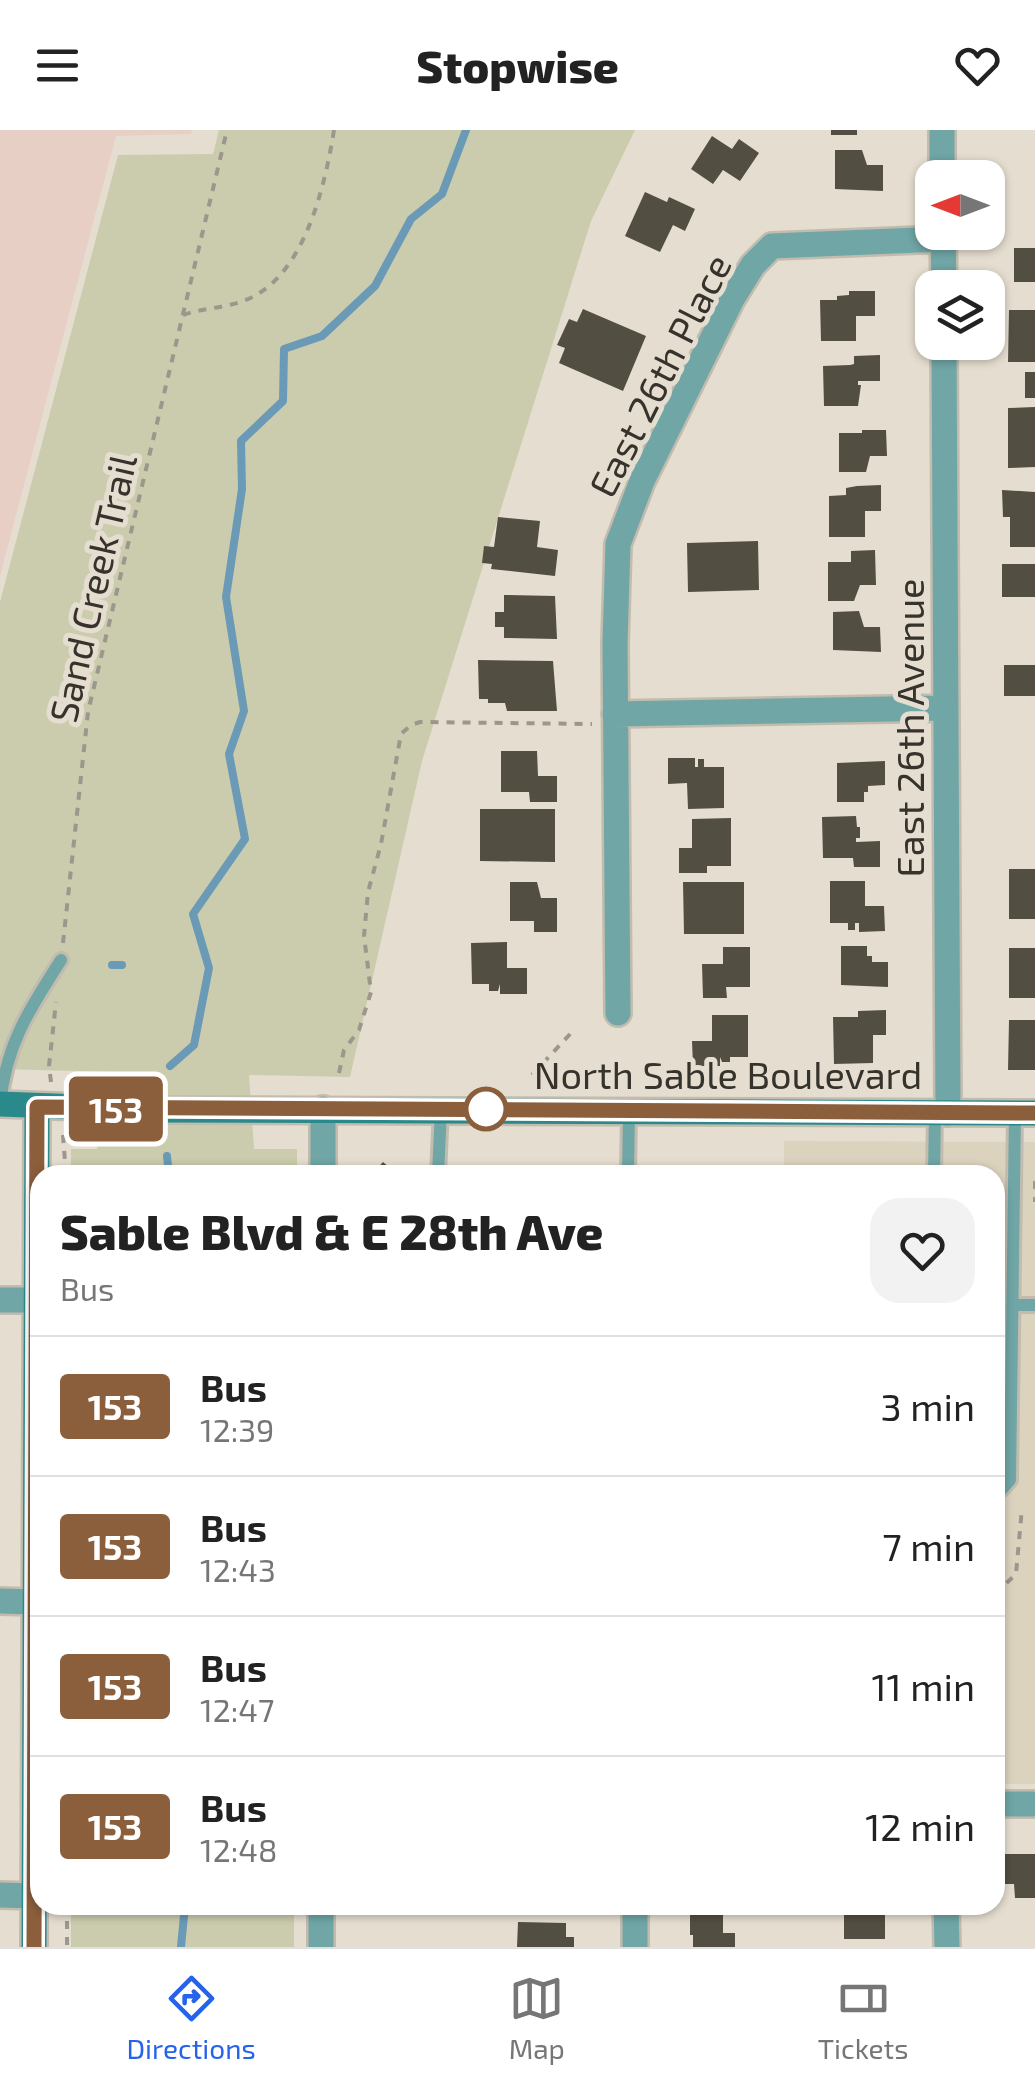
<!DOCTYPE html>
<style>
body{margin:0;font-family:"Exo 2",sans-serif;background:#f2f2f2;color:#222;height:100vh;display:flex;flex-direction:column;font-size:38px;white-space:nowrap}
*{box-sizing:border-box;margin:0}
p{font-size:32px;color:#767676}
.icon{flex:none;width:55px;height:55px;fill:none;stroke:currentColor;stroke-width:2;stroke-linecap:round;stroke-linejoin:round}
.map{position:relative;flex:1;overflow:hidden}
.details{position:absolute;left:30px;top:1035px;width:975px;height:750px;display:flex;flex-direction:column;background:#fff;border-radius:30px;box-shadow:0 2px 8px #0004}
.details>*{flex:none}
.badge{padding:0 20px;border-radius:8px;font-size:35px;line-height:65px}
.needle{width:65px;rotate:270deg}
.tools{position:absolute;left:915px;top:30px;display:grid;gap:20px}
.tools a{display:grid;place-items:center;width:90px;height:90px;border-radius:20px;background:#fff;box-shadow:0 2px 8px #0004;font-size:50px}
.map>.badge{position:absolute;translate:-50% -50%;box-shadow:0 0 0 5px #fff}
.round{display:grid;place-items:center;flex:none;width:105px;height:105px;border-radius:30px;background:#f2f2f2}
.head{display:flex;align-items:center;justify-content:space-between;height:170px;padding:0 30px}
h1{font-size:48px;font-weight:800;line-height:75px}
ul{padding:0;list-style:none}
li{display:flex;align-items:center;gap:30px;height:140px;padding:0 30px;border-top:2px solid #e0e0e0}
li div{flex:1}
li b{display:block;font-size:38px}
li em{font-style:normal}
li .badge{min-width:110px;font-weight:700;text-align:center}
header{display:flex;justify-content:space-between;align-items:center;height:130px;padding:0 30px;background:#fff;font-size:45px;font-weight:800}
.dock{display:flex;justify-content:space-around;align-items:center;height:140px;border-top:2px solid #e0e0e0;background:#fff;font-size:28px;color:#767676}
.dock a{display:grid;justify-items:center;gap:5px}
.dock .current{color:#2563eb}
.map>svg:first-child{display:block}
.built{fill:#dcd3be}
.industrial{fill:#e7cfc6}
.green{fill:#caccad}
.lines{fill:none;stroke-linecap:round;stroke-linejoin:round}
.stream{stroke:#6a9ab6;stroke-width:8}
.building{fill:#534e42}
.lane-casing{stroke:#c2bcaf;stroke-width:18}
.street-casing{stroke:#c2bcaf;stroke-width:30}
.secondary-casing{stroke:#c2bcaf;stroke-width:30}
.path{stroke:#9c978c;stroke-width:4;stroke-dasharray:8 8;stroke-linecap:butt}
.lane{stroke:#70a6a6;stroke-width:12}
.street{stroke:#70a6a6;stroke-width:25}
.secondary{stroke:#2a898a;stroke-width:25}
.line-casing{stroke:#fff;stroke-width:22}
.line{stroke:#8b5e3c;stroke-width:15}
.stop-dot{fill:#fff;stroke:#8b5e3c;stroke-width:5}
.labels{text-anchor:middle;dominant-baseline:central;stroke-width:10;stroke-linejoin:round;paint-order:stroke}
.street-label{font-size:38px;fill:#36332d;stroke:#e5ded0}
</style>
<header><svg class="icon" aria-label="menu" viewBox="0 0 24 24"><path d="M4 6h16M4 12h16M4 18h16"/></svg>Stopwise<svg class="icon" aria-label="heart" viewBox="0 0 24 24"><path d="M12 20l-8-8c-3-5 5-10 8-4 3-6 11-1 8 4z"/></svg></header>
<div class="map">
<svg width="1035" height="1817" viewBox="0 0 1035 1817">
<rect width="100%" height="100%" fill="#e5ded0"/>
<path class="built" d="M784 1011 1035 1012V1654H995V1045H784Z"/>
<path class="industrial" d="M0 0H192L191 4 116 6 0 446Z"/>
<path class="green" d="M219 0H635L591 91 422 631 350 947 249 945 254 1019H297V1045H71V1019H97L112 942 0 939V472L118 25 213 24Z
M71 1775H294V1817H71Z"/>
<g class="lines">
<path class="stream" d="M112 835H122
M170 936 194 915 209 838 193 784 245 709 229 624 244 581 226 467 242 359 241 311 283 271 284 219 322 206 375 156 411 89 442 64 466 0
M167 1026 169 1045
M181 1817 185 1775"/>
</g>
<path class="building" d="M831 0H857V5H831Z
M712 6 732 19 739 9 759 23 740 51 723 40 713 54 691 39Z
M835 20H862L867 35H883V61L835 59Z
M645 62 667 72 669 67 695 79 685 101 673 95 660 122 625 106Z
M1014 118H1035V152H1014Z
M849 161H875V186H856V211H821L820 170H837V166L849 165Z
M583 179 646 206 623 261 559 233 565 218 557 215 569 189 577 192Z
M1009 180H1035V232H1008Z
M880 225V251H858V255H861L858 276H824L823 236 850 235 854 234V226Z
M1025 242H1035V268H1025Z
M1035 277V337L1008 338V278Z
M862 300H886L887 326H870L866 342H839V303H862Z
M881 355V381H865V407H829V366L846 365V358L857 356Z
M1002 360 1035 362V417H1010V387H1003Z
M498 387 540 391 537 417 558 420 555 446 491 439 492 434 482 433 484 416 494 417Z
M758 411 759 460 688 462 687 413Z
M875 420 876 455H860L854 471H828V432H851V421Z
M1002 434H1035V467H1002Z
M504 465 555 466 557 509 504 508V497H495V482H504Z
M859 481 864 497H880L881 522 833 520V482Z
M478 530 553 531 557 581H507L505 573H488V569H479Z
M1004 535H1035V566H1004Z
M501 621H537L538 646H557V672H530L529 662H501Z
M668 628H695V637H698V629H704V637H724V678L688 679 687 653 668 654Z
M885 631V655L868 656V662H864V672H837V633Z
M480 679H555V732L480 731Z
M856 686 857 697H860V708H856V712L880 711V737H854L853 728H823L822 687Z
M731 688V736H707V743H679V718H692V689Z
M1009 739H1035V789H1009Z
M830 751H865V776H884L885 801 859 802V793H855V800H848V793H830Z
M510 752H537L541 768H557V802H534V791H510Z
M683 752H744V804H684Z
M507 812V838H527V864H500V854L498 861H489V854H472L471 813Z
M841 816H867V826H872V832H888V857L841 855Z
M723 817H750V857H726L727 868H703L702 834H723Z
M1009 818H1035V868H1009Z
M886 880V905H873V933L834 934 833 887H858V881Z
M712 885H748V927H730V932H722L720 927V936H693L692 911H712Z
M1009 890H1035V940H1008Z
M383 1032 398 1045H371Z
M998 1724H1035V1768H1015L1014 1754H998Z
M541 1775H575V1781L541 1782Z
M844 1775H890V1779H885V1809H844Z
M690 1779H723V1803H735V1817H693V1805H690Z
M518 1792 566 1793V1807H574V1817H517Z"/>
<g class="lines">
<defs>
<path id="lane" d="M0 974C6 914 29 880 61 830
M438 1045 441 979
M628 1045 629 980
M934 1045 935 983
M1012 1175H1035
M995 1359H1002L1010 1350 1015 983"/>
<path id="street" d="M942 0V48
M943 102 944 158
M944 212 948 983
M615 584 946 578
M618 883 615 513 618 414 642 351 732 169 753 135 772 116 943 109
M323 1045V979
M0 1170H35
M0 1471 35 1472
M995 1674H1035
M0 1765 33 1766
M946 1775 947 1817
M321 1817V1775
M635 1817V1775"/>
<path id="secondary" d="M0 974 164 980 1035 983
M34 1817 37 977"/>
</defs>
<use href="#lane" class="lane-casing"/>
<use href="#street" class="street-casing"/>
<use href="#secondary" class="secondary-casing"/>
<path class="path" d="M183 185C203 178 224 178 243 171 304 150 325 56 334 0
M63 813 88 582 227 0
M339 943 344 920 359 900 371 862 364 806 368 762 381 714 401 604 411 595 420 592 592 594
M532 945 572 902
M51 952 49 936 56 872
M63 1005 66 1045
M1035 1051V1072
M995 1464 1016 1444 1022 1378
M67 1775V1817"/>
<use href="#lane" class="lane"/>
<use href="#street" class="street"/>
<use href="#secondary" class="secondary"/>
</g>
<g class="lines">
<defs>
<path id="line" d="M34 1817 37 977 1035 983"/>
</defs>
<use href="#line" class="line-casing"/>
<use href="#line" class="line"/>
</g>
<circle class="stop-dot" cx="486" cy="979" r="20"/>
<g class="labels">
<g class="street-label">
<text transform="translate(659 245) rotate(-63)">East 26th Place</text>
<text transform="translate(92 458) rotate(-77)">Sand Creek Trail</text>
<text transform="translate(909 598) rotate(-90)">East 26th Avenue</text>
<text x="728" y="944">North Sable Boulevard</text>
</g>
</g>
</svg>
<div class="tools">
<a><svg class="needle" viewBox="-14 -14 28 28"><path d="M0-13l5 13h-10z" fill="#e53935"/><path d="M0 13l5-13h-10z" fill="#767676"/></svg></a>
<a><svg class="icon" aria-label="layers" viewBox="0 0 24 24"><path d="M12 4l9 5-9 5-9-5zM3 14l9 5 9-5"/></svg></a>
</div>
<b class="badge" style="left:116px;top:979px;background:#8b5e3c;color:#fff">153</b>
<section class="details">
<div class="head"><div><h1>Sable Blvd &amp; E 28th Ave</h1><p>Bus</p></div><a class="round"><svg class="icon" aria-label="heart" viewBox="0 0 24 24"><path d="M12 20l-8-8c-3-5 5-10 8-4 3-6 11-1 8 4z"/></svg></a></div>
<ul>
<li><span class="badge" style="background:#8b5e3c;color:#fff">153</span><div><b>Bus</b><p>12:39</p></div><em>3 min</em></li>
<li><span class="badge" style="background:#8b5e3c;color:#fff">153</span><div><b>Bus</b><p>12:43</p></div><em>7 min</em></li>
<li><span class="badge" style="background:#8b5e3c;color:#fff">153</span><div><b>Bus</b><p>12:47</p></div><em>11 min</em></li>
<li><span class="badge" style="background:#8b5e3c;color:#fff">153</span><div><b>Bus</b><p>12:48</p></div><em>12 min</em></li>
</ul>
</section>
</div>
<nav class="dock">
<a class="current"><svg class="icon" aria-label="directions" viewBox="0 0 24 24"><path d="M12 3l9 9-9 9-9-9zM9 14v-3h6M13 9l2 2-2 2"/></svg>Directions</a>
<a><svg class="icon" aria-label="map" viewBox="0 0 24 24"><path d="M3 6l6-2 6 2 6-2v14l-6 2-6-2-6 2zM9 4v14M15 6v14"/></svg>Map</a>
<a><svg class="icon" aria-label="tickets" viewBox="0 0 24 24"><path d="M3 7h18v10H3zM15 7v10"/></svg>Tickets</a>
</nav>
